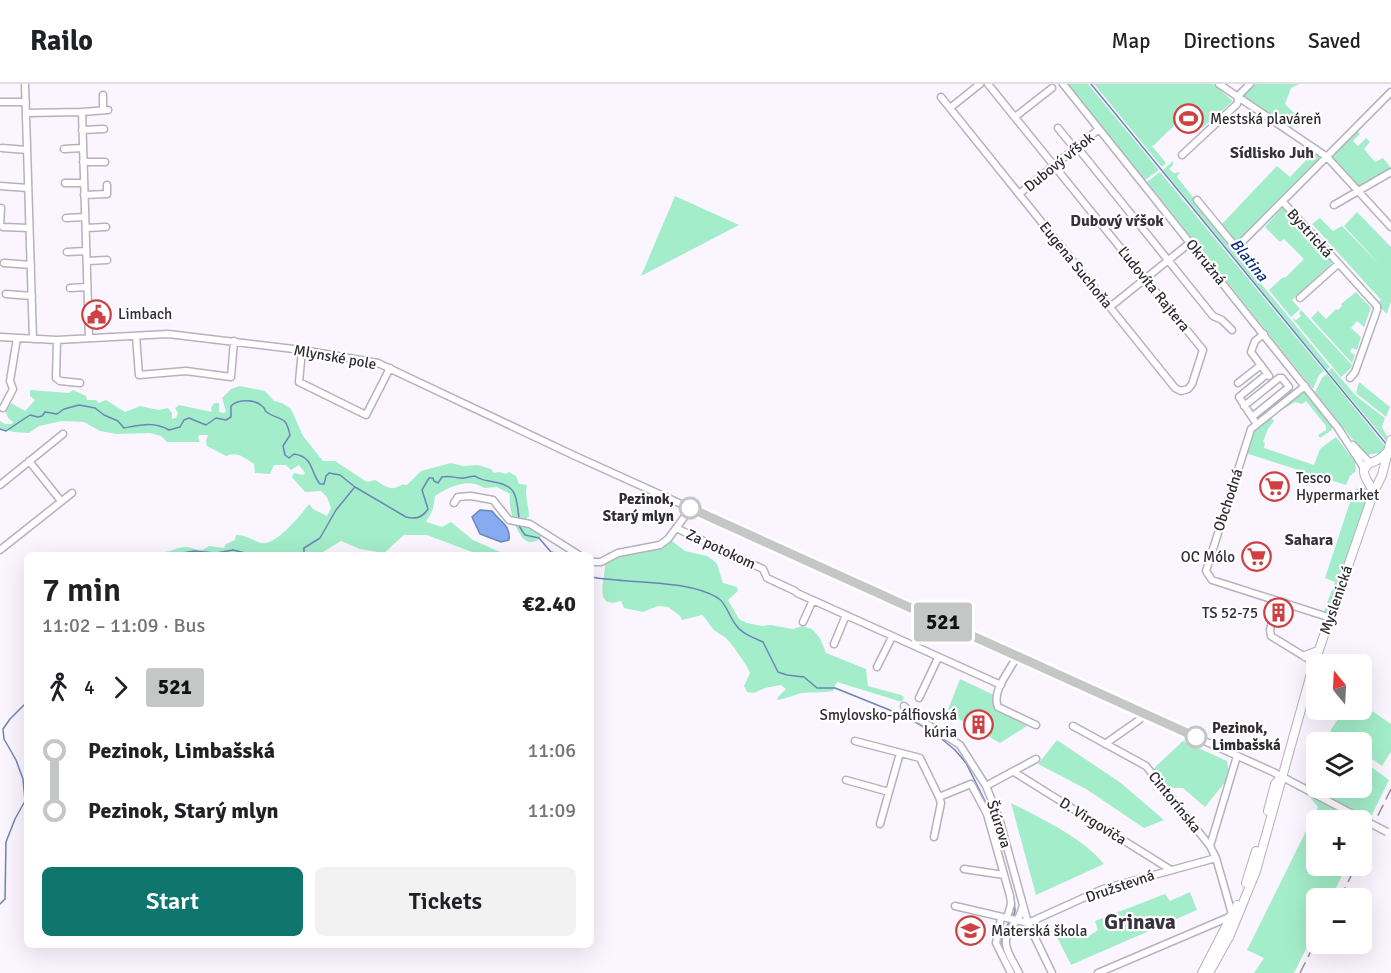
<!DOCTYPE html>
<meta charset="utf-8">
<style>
body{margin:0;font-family:Signika,sans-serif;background:#f2f2f2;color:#202124;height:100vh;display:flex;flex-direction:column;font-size:22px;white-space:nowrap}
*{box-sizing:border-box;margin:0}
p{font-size:20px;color:#757577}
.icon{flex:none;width:33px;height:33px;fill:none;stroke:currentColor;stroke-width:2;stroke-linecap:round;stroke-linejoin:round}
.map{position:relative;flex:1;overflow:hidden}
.drawer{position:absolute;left:24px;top:468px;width:570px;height:396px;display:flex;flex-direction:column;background:#fff;border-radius:9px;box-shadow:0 6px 24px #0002}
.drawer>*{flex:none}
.badge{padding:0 12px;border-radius:4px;font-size:21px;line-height:39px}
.needle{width:39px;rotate:342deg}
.buttons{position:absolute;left:1306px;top:570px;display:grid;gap:12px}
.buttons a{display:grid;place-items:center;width:66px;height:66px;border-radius:9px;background:#fff;box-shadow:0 6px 24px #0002;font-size:30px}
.map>.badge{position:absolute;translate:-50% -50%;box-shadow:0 0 0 3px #fff}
.legs{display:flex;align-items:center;gap:9px;height:66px;padding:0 18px;font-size:20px}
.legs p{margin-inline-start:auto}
.summary{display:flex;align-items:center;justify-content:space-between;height:102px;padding:0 18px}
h1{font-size:33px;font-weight:600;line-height:45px}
.action{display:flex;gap:12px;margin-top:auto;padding:12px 18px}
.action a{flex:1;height:69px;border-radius:9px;background:#0f766e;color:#fff;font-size:24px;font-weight:600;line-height:69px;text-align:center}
.action a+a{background:#f2f2f2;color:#202124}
ul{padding:0 18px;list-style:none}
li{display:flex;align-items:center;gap:21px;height:60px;font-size:22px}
li i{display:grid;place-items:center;width:9px;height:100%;margin:0 8px;background:currentColor}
li i::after{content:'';width:15px;height:15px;margin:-8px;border:4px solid;border-radius:50%;background:#fff}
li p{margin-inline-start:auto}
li:first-child i{background:linear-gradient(#0000 50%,currentColor 0)}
li:last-child i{background:linear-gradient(currentColor 50%,#0000 0)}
header{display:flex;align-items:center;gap:36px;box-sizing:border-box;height:84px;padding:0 30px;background:#fff;border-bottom:2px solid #e0e0e0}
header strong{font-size:28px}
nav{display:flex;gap:33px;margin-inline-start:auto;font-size:21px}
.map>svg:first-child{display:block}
.green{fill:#a4edca}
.water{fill:#86abf2;stroke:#6c85b8;stroke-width:1.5}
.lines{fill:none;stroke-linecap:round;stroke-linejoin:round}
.stream{stroke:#6c85b8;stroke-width:1.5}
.minor-casing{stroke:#b7b0bf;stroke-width:9}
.major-casing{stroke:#b7b0bf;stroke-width:10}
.minor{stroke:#fff;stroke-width:6}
.major{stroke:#fff;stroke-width:8}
.rail{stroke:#959199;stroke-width:1.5;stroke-dasharray:12 6;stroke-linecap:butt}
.minor-bridge-casing{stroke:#b7b0bf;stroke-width:9;stroke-linecap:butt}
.minor-bridge{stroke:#fff;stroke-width:6}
.line-1-casing{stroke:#fff;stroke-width:14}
.line-1{stroke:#c5c6c6;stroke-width:9}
.stop-1-dot{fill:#fff;stroke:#c5c6c6;stroke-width:3}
.labels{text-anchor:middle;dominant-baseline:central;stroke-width:4.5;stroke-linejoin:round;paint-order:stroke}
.poi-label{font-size:15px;fill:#2f2c32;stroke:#fff;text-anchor:start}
.street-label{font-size:15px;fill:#2f2c32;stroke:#fff}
.stop-label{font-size:15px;font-weight:bold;fill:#2f2c32;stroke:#fff;text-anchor:end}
.neighbourhood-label{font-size:16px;font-weight:bold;fill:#38323e;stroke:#fff}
.water-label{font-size:16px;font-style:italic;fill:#0d3080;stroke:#fff}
.district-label{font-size:21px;font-weight:bold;fill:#38323e;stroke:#fff}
</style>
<header>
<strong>Railo</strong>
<nav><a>Map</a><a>Directions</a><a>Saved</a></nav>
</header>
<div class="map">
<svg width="1391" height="889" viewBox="0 0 1391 889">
<rect width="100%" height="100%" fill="#faf5ff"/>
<path class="green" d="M1067 0H1088L1159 86 1145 96Z
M1094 0H1213L1233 17 1202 44 1195 35 1189 41 1184 35 1180 36 1153 62 1151 61 1166 79 1162 83Z
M1255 0H1299L1291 4 1285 20 1300 35 1291 44 1244 12Z
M1357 46 1360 50 1353 57 1358 62 1366 54 1370 58 1364 65 1375 78 1383 74 1391 84 1358 104 1332 74Z
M1305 63 1322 74 1237 158 1234 157 1220 142 1277 82 1290 93 1310 72 1302 66Z
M1173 77V81L1169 85 1174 89 1180 88 1177 93 1234 165 1246 176 1248 184 1330 283 1327 286 1163 86Z
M1160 88 1324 287 1319 291 1313 305 1147 98Z
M675 112 739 141 641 192Z
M1283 123 1332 177 1331 180 1292 216 1300 225 1291 233 1269 206 1282 194 1286 193 1304 175 1284 155 1280 158 1265 143Z
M1357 128 1391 163V217L1387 230 1377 220 1381 216 1312 140 1320 134 1333 147 1342 142 1381 182 1344 142Z
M1356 208 1371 224 1364 243 1357 237 1351 244 1361 253 1357 266 1352 264 1350 268 1355 271 1352 279 1311 234 1318 227 1326 235 1336 225 1338 226 1342 222 1341 220Z
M1301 226 1352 281 1351 284 1341 293 1292 234 1296 236 1301 232 1299 229Z
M1332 284 1356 312 1385 334 1382 343 1388 354 1387 358 1328 287Z
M1327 290 1385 362 1381 369 1365 371 1315 308 1322 294Z
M1359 298 1390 323 1386 333 1356 309Z
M240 302 265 307 274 317 282 319 291 325 303 352 323 377H335L367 398 375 396C382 400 390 407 397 403 405 400 398 400 407 401L421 387 451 379 463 382 478 381 491 385 494 389 499 388 506 390 509 388 516 392 519 400 527 401C524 411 529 422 529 432L525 436 542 452C521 476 507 423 510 410L497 403 484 404C468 393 449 403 435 412L433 425 426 438 442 443 451 438 473 456 507 471H480L427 451H404L384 469 360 465 341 457 318 471H220L212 468 198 471H163L165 468C172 467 179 463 185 463 195 463 200 470 209 462L224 464 226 460 235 456 236 451C248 451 254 458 263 459 276 461 302 430 309 420L313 425 327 432 331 424 327 413 321 407 305 408 292 393 294 389 303 391 305 389 299 381 291 386 286 381H274L270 390 255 389 254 380C245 374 237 367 226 372L207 362 206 357 208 351H199L198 354 200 358H167L161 352 150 349 117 350 100 347 84 338 62 337 39 342 29 349 13 348 0 344V337L5 340H12L13 338 8 334 5 326 11 319 25 327 35 316 30 312V306L69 309 73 306 86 312 87 316H96L99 319 106 316 125 328 140 322 159 326 168 324 172 329V335L176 334 178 329 175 324 179 321 212 328 211 324 214 319H219V328L224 329 226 327 222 314 231 305Z
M1303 308 1307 310 1332 342V346L1320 354 1318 351 1326 346V342L1306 317 1302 320 1295 318 1277 329Z
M1271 333 1274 337 1268 345 1263 358 1265 359 1264 364 1314 381 1320 365 1336 353 1355 378 1356 387 1350 392 1346 401 1245 369 1254 345Z
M1360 403 1370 404 1371 408 1328 527 1325 530 1320 529V527H1324L1335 498 1325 494 1354 406Z
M672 457 685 467 707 472 713 476 717 480 723 499 737 503 738 507 728 516 739 535 747 539 762 542 770 541 793 545 802 542 812 545 820 554 826 569 866 585 868 602 901 611 904 613 902 618 837 598 833 607C822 609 813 608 802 609 794 611 786 615 777 616L778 613 786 605 781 601 765 604 754 609 747 608 744 602 750 589C747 581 732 560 726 554 722 551 717 549 714 546 709 541 707 535 702 531L682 536 680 532 668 523 658 522 643 528 624 524 621 517C594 526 604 498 605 483 606 477 604 474 607 469Z
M960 595 994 611 995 624 1027 642 1000 659 947 628Z
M1362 620 1391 640V668L1382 682 1362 668V658H1347L1330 647 1344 626H1362Z
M1057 656 1121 699 1164 736 1144 744 1086 705 1038 680Z
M1183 657 1227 677 1230 692 1205 723 1183 704H1167L1152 686Z
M1362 676 1389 696 1362 751V736H1317V782H1347L1331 814H1317V843L1294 889H1254L1264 874 1247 866 1318 723 1302 703 1317 685V704H1362Z
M1011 719C1041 734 1083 754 1104 780L1036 811Z
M1190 808 1197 826 1071 881 1056 851 1078 841 1086 854 1098 846 1095 837 1165 810 1170 817Z"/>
<path class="water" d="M480 426 492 427C500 438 511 441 509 456L501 458 480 450 472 433Z"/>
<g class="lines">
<path class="stream" d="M1091 0 1387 361
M0 345 6 347 30 331 38 333 42 332 45 328 57 330 64 325 79 321 95 324 104 331 118 337 124 344C140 341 154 337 169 346L180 343 184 336 189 334 206 341 216 334 226 336 231 333V322C238 315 255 315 262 322 268 327 262 325 268 329 282 338 285 330 290 351L283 362 285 371 289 374 294 370C314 373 310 388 320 400H324L326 392 329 389 340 391 355 403 406 433C416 436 423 433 428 425L422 406 429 394H433L434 397 438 399 442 393C450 391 454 394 461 394 465 395 471 392 475 392 482 397 486 396 494 398 518 402 516 413 519 434
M519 439V442L525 451 539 454 551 468 565 471
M171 471 194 467 216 469 233 466 254 471
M304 471V464L320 454 336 426 354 404
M591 493C628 500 688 495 718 514 727 520 729 533 736 541 742 550 754 554 763 558L778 588 787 591 804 593 817 604H835L907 633 937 651 955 666 966 679 990 727 1014 815 1015 827 1013 833
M0 820 5 815 6 758 15 735 25 717 23 695 16 676 4 655 3 645 10 635 27 618
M1010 837C995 859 1004 868 1015 889"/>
<defs>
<path id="minor" d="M25 0 33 255
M1063 0 1338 344 1364 384
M1219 0 1327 73 1391 143
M103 11V26
M941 13 1175 304 1181 307 1188 305 1192 300 1203 266 988 0
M0 18H26
M950 24 980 0
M82 28 108 26
M26 29 82 28 89 254
M1015 33 1052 4
M1058 44 1075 65
M82 46 104 45
M1077 63 1213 232 1222 236 1232 246
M2 64 27 66
M64 65 83 64
M1182 71 1237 20 1240 10 1250 0
M83 78H105
M65 99H84
M0 102 28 104
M1019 110 1099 45
M84 111 107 110V101
M1197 116 1234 161H1239L1391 8
M1283 118 1377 222V226L1355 288 1350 294
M1334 121 1391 88
M1 124 0 141 3 143 29 144
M66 134 85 133
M86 144 106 143
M67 168 86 167
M87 177 107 176
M4 179 31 181
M70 204 87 203
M6 210 32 212
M1300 214 1338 180
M1110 223 1191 158
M1264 250 1255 257 1251 268 1269 292
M136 252 139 291 186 287 231 293 234 257
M0 253 57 256 168 250 302 266 378 279 573 371 1273 688 1362 735
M57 256 56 294 60 297 80 299
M302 266 299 298 366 331 390 284
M1238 299 1261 281
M1305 302 1251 345 1206 487 1212 496 1331 534
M1244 322 1279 294H1282L1289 303 1252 333
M3 324 13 305 10 297 17 254
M1254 336 1239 313 1267 290
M1353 361 1370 379
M29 377 61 417
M0 401 63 350
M454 419 458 413 471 412 493 416 509 436 530 440 579 471
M676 444 763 485 767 494 795 507
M0 466 72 409
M591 478H601L618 469 660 461 668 455 691 424
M797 509 1001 601
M1277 518 1270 546 1271 552 1315 579
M803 538 813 516
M834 560 846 531
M1017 572C1010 587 991 607 998 623L1036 641
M877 583 892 553
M919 614 938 574
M904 622 911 630 960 661 986 702 999 734 1028 839 1052 889
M1073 642 1146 682 1210 762 1216 774 1232 830 1227 834 1098 889
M855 657 920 674 939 713
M1105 660 1139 636 1143 630
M1014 688 1171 786
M846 696 889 708
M986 702 1036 675
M880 740 900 669
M934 753 941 719 939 713 971 700 987 730 1010 812 1011 820 1007 834
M1210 762 1237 672
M964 785 1004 791
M955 822 1028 839
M1001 834 996 859 1011 889
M1028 839 1103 805 1216 774
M1019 889C1010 870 998 860 1013 841 1018 835 1021 831 1022 824"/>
<path id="major" d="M1373 410C1372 400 1363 395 1364 386L1368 380C1376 377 1381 375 1387 368
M1305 572 1318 567
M1268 727 1275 700 1281 693
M1246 799 1256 767
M1202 889 1237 821
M1209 889 1230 851 1256 787 1312 586 1373 410 1382 391 1391 356"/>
</defs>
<use href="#minor" class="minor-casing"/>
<use href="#major" class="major-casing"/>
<use href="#minor" class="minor"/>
<use href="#major" class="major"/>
<path class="rail" d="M1362 764 1391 705
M1340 814 1356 782
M1300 889 1317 855"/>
<defs>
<path id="minor-bridge" d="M1362 735 1387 748"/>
</defs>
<use href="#minor-bridge" class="minor-bridge-casing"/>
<use href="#minor-bridge" class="minor-bridge"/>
</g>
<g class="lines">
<defs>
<path id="line-1" d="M690 424 1196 653"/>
</defs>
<use href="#line-1" class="line-1-casing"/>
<use href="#line-1" class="line-1"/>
</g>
<defs>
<symbol id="stadium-ring" viewBox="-11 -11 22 22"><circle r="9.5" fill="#fff" stroke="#cf4042" stroke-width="1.5"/><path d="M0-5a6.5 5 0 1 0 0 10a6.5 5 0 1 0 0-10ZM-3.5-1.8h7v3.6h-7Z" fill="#cf4042"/></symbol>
<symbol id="civic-ring" viewBox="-11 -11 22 22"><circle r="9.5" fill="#fff" stroke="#cf4042" stroke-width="1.5"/><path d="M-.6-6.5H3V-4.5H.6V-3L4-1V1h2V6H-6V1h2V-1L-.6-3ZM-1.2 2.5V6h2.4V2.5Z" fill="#cf4042"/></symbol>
<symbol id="supermarket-ring" viewBox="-11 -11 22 22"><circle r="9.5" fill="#fff" stroke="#cf4042" stroke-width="1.5"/><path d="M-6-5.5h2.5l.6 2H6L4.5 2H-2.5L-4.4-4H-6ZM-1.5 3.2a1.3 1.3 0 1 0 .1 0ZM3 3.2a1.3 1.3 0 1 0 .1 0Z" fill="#cf4042"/></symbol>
<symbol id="building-ring" viewBox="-11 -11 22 22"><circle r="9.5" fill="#fff" stroke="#cf4042" stroke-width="1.5"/><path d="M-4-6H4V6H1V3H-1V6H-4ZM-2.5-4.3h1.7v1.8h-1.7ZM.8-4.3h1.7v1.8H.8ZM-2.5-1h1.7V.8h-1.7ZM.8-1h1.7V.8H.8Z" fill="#cf4042"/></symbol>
<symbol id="school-ring" viewBox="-11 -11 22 22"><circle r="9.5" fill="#fff" stroke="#cf4042" stroke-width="1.5"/><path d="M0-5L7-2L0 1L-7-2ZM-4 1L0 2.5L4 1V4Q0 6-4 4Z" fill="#cf4042"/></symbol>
</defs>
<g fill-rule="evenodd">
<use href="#stadium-ring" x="1172" y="18" width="33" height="33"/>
<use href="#civic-ring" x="80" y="214" width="33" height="33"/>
<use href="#supermarket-ring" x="1258" y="386" width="33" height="33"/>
<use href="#supermarket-ring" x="1240" y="456" width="33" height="33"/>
<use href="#building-ring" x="1262" y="512" width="33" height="33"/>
<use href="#building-ring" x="962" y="624" width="33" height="33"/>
<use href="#school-ring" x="954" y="830" width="33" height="33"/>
</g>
<g class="stop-1-dot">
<circle cx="690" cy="424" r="10"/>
<circle cx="1196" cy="653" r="10"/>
</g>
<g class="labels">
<g class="poi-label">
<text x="1210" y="35">Mestská plaváreň</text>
<text x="118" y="230">Limbach</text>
<text x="1296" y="394">Tesco<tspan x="1296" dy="17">Hypermarket</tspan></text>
<text x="1235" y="473" text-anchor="end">OC Mólo</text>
<text x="1258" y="529" text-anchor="end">TS 52-75</text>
<text x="957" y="631" text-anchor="end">Smylovsko-pálfiovská<tspan x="957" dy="17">kúria</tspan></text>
<text x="991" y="847">Materská škola</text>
</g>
<g class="street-label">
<text transform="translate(1059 78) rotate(-39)">Dubový vŕšok</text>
<text transform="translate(1310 149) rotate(48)">Bystrická</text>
<text transform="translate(1206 178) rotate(51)">Okružná</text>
<text transform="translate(1076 181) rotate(51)">Eugena Suchoňa</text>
<text transform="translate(1154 205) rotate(51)">Ľudovíta Rajtera</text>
<text transform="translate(335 273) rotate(10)">Mlynské pole</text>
<text transform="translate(1228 416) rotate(-72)">Obchodná</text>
<text transform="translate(721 465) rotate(25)">Za potokom</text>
<text transform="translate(1336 516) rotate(-71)">Myslenická</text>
<text transform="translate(1175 718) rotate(51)">Cintorínska</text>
<text transform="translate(1093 737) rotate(32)">D. Virgoviča</text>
<text transform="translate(999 740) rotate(72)">Štúrova</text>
<text transform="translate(1120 802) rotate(-19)">Družstevná</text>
</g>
<g class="stop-label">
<text x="674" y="415">Pezinok,<tspan x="674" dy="17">Starý mlyn</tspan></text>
<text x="1212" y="644" text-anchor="start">Pezinok,<tspan x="1212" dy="17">Limbašská</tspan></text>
</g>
<g class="neighbourhood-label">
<text x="1272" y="69">Sídlisko Juh</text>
<text x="1117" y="137">Dubový vŕšok</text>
<text x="1309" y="456">Sahara</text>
</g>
<g class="water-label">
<text transform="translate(1249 176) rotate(51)">Blatina</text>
</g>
<g class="district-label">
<text x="1140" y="838">Grinava</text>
</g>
</g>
</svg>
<div class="buttons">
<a><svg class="needle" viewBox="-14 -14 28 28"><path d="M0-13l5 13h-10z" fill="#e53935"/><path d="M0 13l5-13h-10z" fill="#757577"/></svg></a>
<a><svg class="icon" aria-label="layers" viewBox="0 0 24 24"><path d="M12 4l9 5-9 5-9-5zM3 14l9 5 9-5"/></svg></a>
<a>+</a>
<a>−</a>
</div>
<b class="badge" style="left:943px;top:538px;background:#c5c6c6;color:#111">521</b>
<section class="drawer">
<div class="summary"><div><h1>7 min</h1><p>11:02 – 11:09 · Bus</p></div><b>€2.40</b></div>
<div class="legs"><svg class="icon" aria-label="walk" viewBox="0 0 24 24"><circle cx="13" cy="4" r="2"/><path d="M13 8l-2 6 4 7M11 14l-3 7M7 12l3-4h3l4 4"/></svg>4<svg class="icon" aria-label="forward" viewBox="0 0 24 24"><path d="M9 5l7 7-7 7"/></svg><b class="badge" style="background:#c5c6c6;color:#111">521</b></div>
<ul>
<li><i style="color:#c5c6c6"></i><b>Pezinok, Limbašská</b><p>11:06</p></li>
<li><i style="color:#c5c6c6"></i><b>Pezinok, Starý mlyn</b><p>11:09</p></li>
</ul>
<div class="action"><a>Start</a><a>Tickets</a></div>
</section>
</div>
